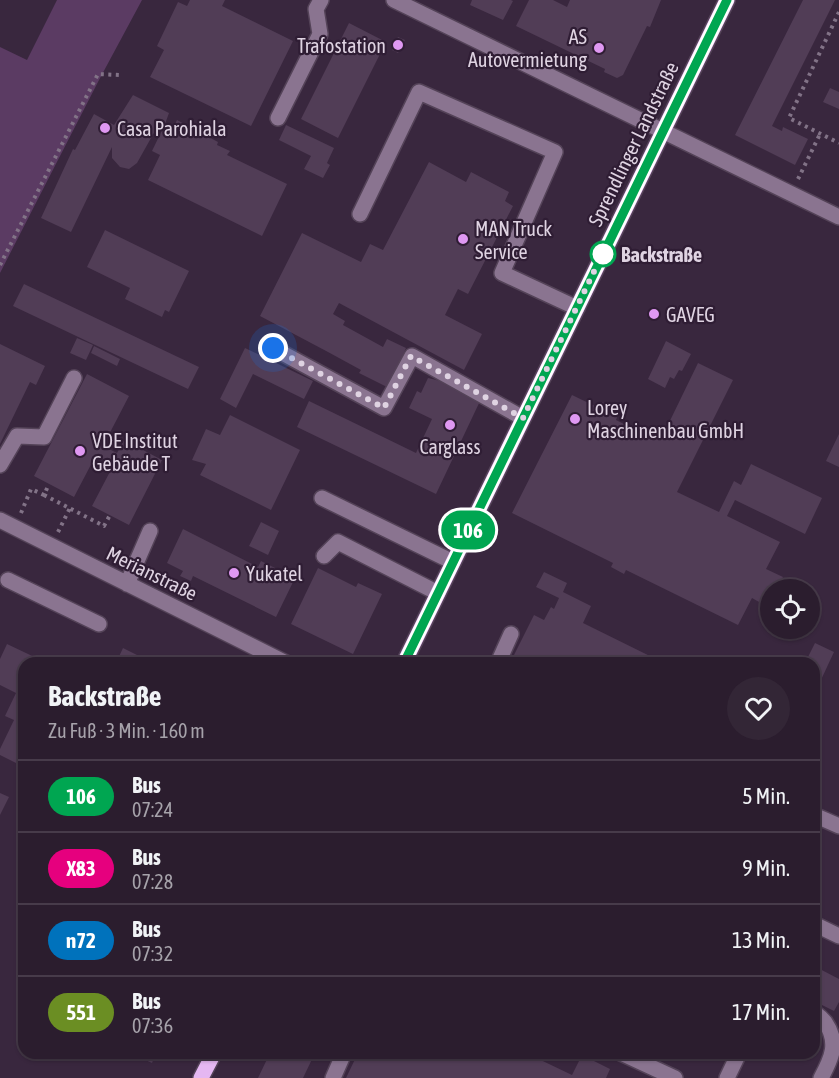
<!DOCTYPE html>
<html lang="de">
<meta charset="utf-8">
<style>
body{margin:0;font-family:"Asap Condensed",sans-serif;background:#332636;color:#f1f3f6;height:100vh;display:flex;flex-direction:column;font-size:22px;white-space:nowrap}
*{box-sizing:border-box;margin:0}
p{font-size:20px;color:#a6a2aa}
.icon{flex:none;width:33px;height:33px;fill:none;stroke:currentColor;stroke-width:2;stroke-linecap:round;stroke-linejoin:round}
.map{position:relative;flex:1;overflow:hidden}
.details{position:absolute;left:18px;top:657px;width:802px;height:402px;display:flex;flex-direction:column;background:#2b1d2e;border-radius:18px;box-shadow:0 2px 4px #0004,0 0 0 2px #473b4a}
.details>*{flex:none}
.badge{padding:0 12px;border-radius:20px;font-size:21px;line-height:39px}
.fabs{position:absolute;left:760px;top:579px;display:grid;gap:12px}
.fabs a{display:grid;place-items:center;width:60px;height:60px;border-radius:50%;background:#2b1d2e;box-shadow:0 2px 4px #0004,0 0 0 2px #473b4a;font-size:30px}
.you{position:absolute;width:30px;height:30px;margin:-15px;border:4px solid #fff;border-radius:50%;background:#1a73e8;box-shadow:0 0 0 9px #1a73e833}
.map>.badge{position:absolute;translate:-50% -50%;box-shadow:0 0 0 3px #fff}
.round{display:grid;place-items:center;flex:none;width:63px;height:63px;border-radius:32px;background:#332636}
.overview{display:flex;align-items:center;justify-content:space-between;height:102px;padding:0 30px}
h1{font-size:28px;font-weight:700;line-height:45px}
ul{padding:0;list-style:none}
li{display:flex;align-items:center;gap:18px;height:72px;padding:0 30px;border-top:2px solid #473b4a}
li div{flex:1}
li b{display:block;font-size:22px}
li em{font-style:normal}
li .badge{min-width:66px;font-weight:700;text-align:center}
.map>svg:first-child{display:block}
.green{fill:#5b3b63}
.building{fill:#513d56}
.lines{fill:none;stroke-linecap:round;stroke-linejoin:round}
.minor-casing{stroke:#544358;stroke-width:18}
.major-casing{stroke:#544358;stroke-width:18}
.path{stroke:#827387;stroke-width:4;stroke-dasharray:3 4.5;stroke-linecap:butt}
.minor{stroke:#8a7490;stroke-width:15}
.major{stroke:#e5b7f2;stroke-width:15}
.line-casing{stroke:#fff;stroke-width:14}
.line{stroke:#00a651;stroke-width:9}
.walk{stroke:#dfd3e2;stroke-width:6;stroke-dasharray:0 10.8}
.poi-dot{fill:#df98f2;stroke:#2f1d34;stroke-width:2}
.stop-dot{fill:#fff;stroke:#00a651;stroke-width:3}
.labels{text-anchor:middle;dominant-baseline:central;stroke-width:4.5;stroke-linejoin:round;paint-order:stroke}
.poi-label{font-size:20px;fill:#dfd3e2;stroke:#2f1d34;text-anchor:start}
.street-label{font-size:20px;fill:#dfd3e2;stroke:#2f1d34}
.stop-label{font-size:20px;font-weight:bold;fill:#dfd3e2;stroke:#2f1d34;text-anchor:start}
</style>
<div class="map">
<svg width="839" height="1078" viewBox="0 0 839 1078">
<rect width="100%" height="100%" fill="#39273e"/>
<path class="green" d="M57 0H142L99 80 0 273V47L27 60Z"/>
<path class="building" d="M190 0H225L222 6 293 41 251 126 150 77 164 50 157 46 178 2 187 6Z
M472 0H511L513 1 503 20 470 5Z
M529 0H553L567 7 570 0H661L650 27 647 26 623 75 617 78 604 72 605 69 516 26Z
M803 0H835L772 126 782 131 783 127 808 139 795 165 735 135Z
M349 23 386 42 338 138 301 119Z
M398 37 405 40 398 53 392 50Z
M830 88 839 92V109L823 102Z
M133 95 169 113 165 124 160 122 137 163 129 169 120 167 112 158V147L71 232 41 218 73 149 75 150 94 114 114 125Z
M177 120 218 142 217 145 230 151 227 155 287 184 262 236 148 180 160 155 152 151 165 124 173 128Z
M286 125 334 148 327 163 330 165 323 178 304 169 311 156 279 140Z
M429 162 466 182 471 172 509 192 505 201 513 206 468 294 458 289 445 315 482 334 464 370 339 303 333 314 345 321 343 325 383 347 387 339 406 348 402 357 404 358 389 388 359 373 361 370 328 352 260 316 302 233 361 262 370 244 383 250Z
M105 230 189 271 169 312 165 310 162 317 125 299 130 288 87 267Z
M24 284 199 367 188 389 13 306Z
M77 338 93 345 86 360 70 353Z
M666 341 691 354 682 371 679 370 674 379 670 377 665 388 648 379Z
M0 344 45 366 36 385 30 382 0 444Z
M94 346 120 359 117 366 91 353Z
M245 348 313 381 304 399 253 374 236 408 220 399Z
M698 363 733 380 677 492 719 512 734 481 741 485 751 464 822 498 805 534 735 500 727 516 780 542 766 569 783 577 777 590H771V601L768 607 752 598 738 625 626 570 624 574 611 567 613 563 512 513 572 395 599 408 602 402 620 410 616 420 649 437 653 428 664 433Z
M87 374 129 396 103 446 117 453 124 440 162 460 129 525 92 506 114 464 96 455 74 497 34 476Z
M428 378 449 383 481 399 436 494 297 427 309 401 416 453 432 419 409 408 417 391 421 393Z
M230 415 300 450 271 510 200 475 206 464 192 460 206 429 220 435Z
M839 434V467L826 461Z
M261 522 279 531 268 555 249 546Z
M183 529 258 567 261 561 295 578 276 617 193 576 191 581 180 576 183 571 167 563Z
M318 568 356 587 358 583 382 594 353 654 291 624Z
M544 572 567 583 563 592 591 606 583 623 664 663H510L534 615 544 620 551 607 554 609 559 598 536 587Z
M815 643 834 652 820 682 814 680V663H805Z
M7 644 47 663H24V767L0 755V749L14 720 5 716 16 693 0 685V659Z
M123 648 153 663H116Z
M0 793 9 797 0 815Z
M814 966 839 979V1002L834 1011 814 1001Z
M130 1053H156L152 1063Z
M270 1053H315L303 1078H258Z
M358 1053H526L572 1075 582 1055 610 1069 606 1078H346Z"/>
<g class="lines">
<defs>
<path id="minor" d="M394 0 839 217
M278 118 320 34 316 9 321 0
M360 214 419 92 555 152 502 273 577 308
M273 348 384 408 412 356 523 418
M0 465 17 436 44 437 74 378
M322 498 453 562
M0 520 286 663
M324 556 338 542 438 593
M8 580 99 624
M127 584 150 531
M498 663 511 634
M814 815 839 826
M814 924 839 936
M814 1013C819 1015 821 1018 825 1022 839 1042 832 1058 821 1078
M621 1053 675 1078
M333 1078 344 1053
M727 1078 739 1053"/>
<path id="major" d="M404 663 727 0
M201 1078 214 1053"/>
</defs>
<use href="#minor" class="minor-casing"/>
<use href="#major" class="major-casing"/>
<path class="path" d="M839 12 789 118 839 143
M798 179 820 134
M0 265 98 74 119 75
M44 495 104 526 110 515
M21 513 31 489 44 495 49 484
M58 532 70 508"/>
<use href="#minor" class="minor"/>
<use href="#major" class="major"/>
</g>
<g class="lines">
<defs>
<path id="line" d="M404 663 727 0"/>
</defs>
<use href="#line" class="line-casing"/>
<use href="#line" class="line"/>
<path class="walk" d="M273 348 384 408 411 356 523 418 604 251 603 254"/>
</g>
<g class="poi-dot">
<circle cx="398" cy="45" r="6"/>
<circle cx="599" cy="48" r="6"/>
<circle cx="105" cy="128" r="6"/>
<circle cx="463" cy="239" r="6"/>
<circle cx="654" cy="314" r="6"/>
<circle cx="575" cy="419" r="6"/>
<circle cx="450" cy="425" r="6"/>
<circle cx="80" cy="451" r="6"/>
<circle cx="234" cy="573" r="6"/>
</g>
<circle class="stop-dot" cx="603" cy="254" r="12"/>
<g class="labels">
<g class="poi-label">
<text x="587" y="36" text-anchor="end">AS<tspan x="587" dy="23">Autovermietung</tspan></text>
<text x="386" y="45" text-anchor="end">Trafostation</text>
<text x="117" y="128">Casa Parohiala</text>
<text x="475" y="228">MAN Truck<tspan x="475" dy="23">Service</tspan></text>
<text x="666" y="314">GAVEG</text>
<text x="587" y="407">Lorey<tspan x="587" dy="23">Maschinenbau GmbH</tspan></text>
<text x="92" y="440">VDE Institut<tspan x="92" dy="23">Gebäude T</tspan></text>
<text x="450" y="446" text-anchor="middle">Carglass</text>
<text x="246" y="573">Yukatel</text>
</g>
<g class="street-label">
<text transform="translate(633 144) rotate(-64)">Sprendlinger Landstraße</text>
<text transform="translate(152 573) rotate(26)">Merianstraße</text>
</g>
<g class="stop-label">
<text x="621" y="254">Backstraße</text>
</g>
</g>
</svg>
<div class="fabs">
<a><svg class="icon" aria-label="locate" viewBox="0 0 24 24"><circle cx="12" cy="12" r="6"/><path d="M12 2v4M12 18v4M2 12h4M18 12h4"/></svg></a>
</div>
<div class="you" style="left:273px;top:348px"></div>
<b class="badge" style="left:468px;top:530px;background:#00a651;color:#fff">106</b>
<section class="details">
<div class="overview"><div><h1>Backstraße</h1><p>Zu Fuß · 3 Min. · 160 m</p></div><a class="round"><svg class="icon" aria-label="heart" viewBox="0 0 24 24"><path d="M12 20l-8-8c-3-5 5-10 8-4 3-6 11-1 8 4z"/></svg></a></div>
<ul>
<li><span class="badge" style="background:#00a651;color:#fff">106</span><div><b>Bus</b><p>07:24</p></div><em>5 Min.</em></li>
<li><span class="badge" style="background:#e6007e;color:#fff">X83</span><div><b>Bus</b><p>07:28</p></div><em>9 Min.</em></li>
<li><span class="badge" style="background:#0072bc;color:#fff">n72</span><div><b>Bus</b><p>07:32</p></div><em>13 Min.</em></li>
<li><span class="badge" style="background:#6b8e23;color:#fff">551</span><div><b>Bus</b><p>07:36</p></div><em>17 Min.</em></li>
</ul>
</section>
</div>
